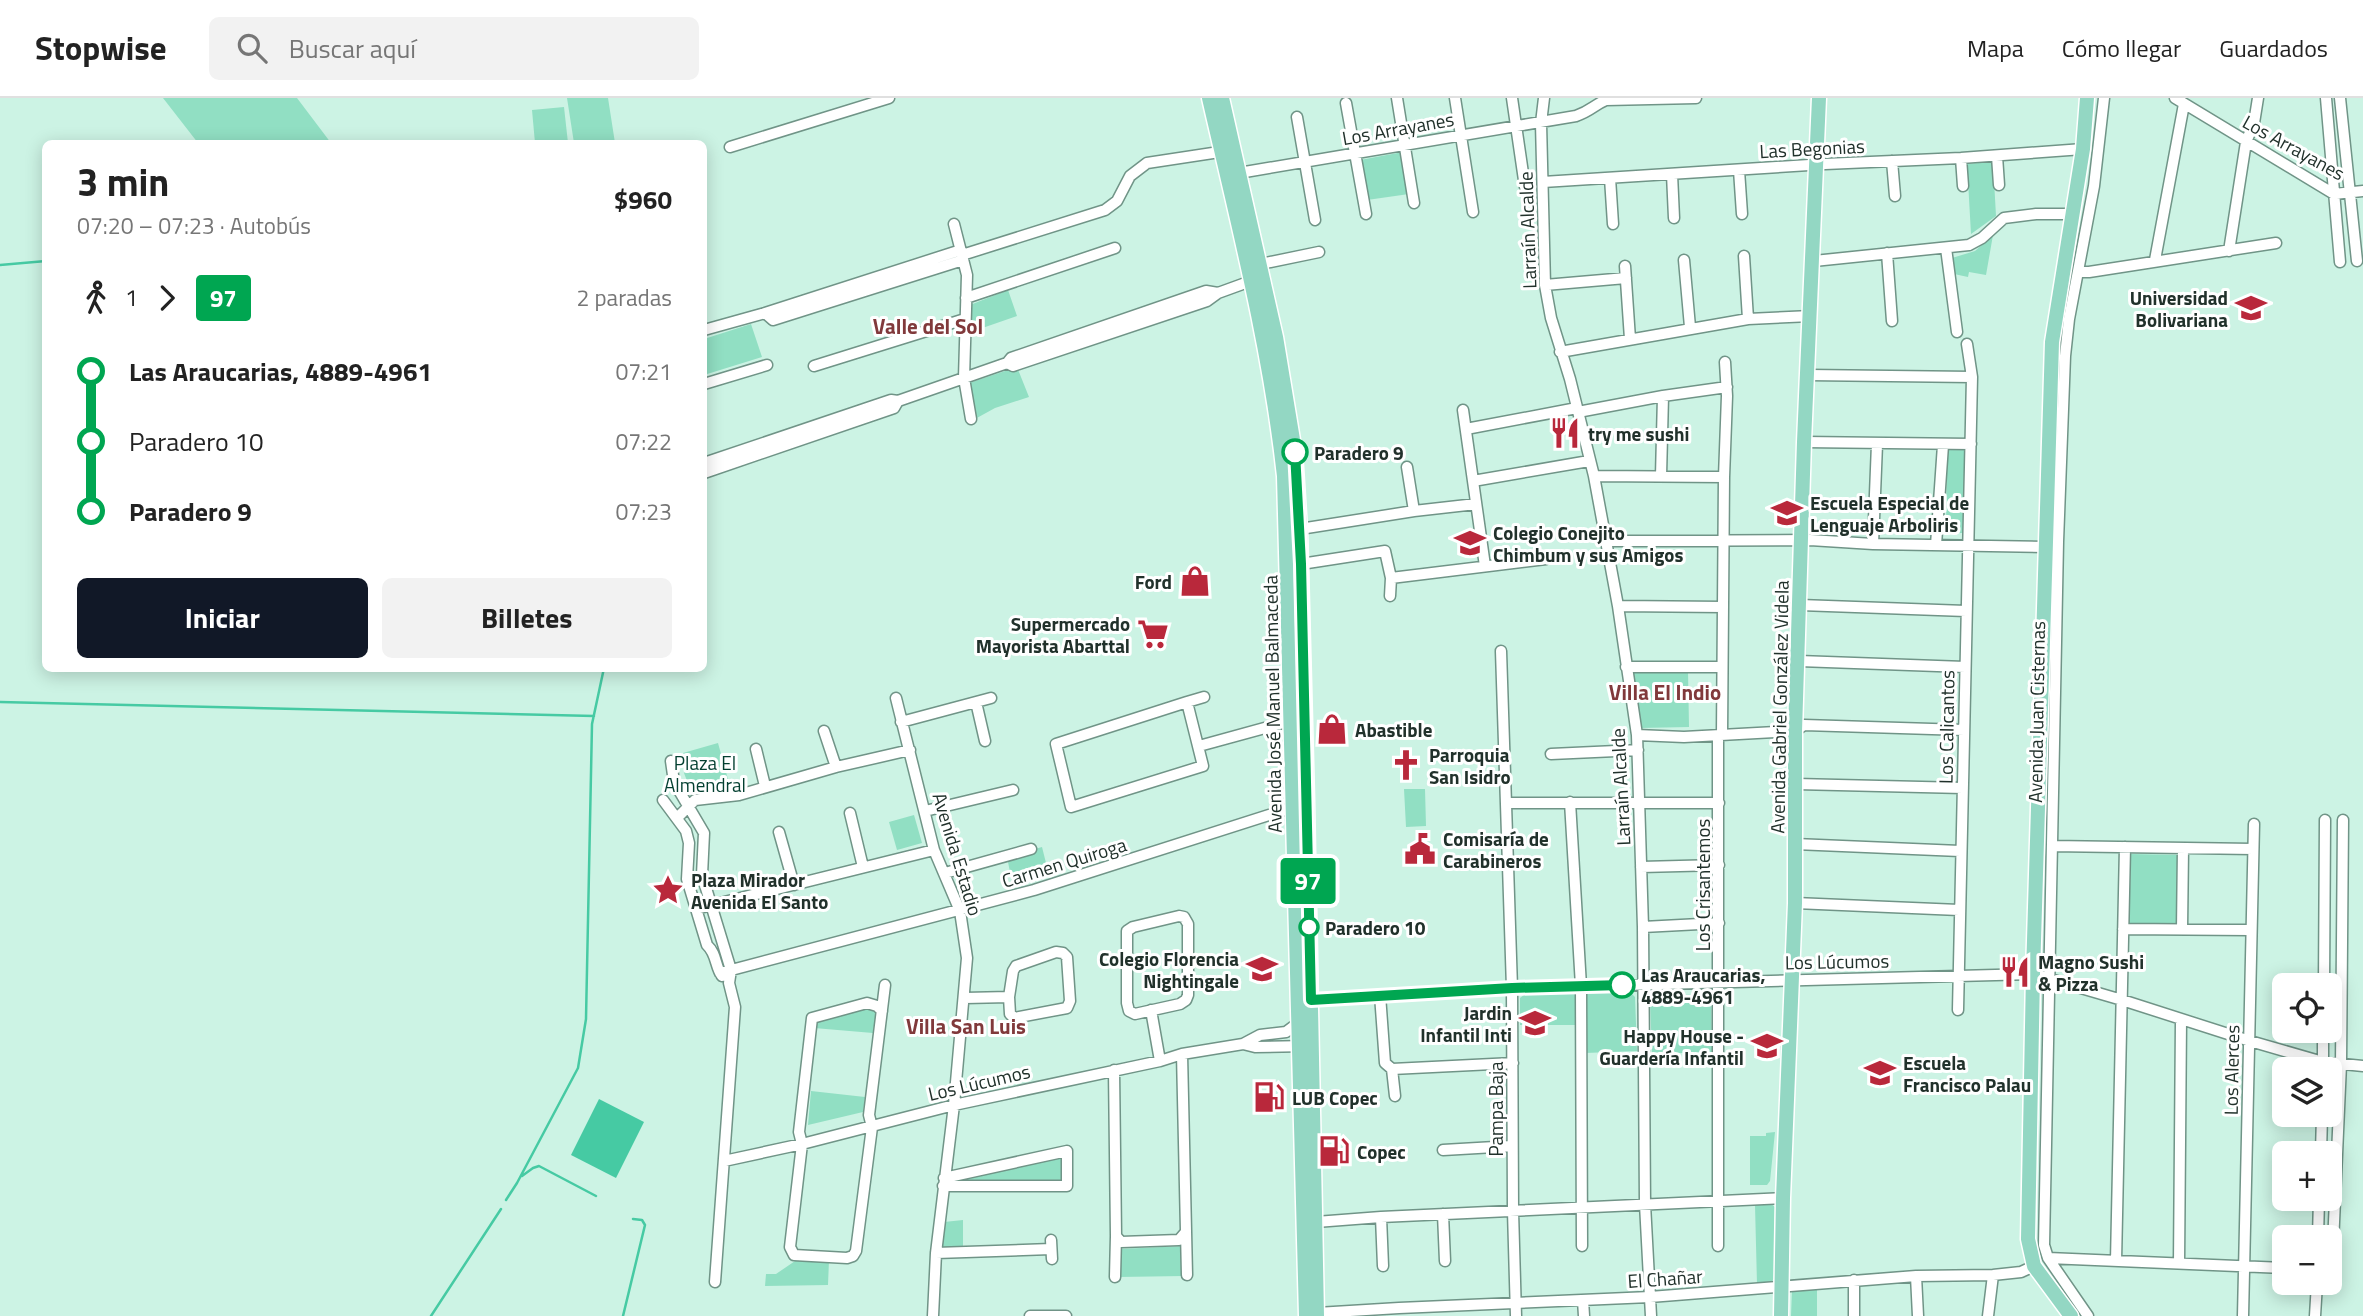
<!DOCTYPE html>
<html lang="es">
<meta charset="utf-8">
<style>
body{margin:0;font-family:"Titillium Web",sans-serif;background:#f2f2f2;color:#222;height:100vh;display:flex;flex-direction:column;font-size:26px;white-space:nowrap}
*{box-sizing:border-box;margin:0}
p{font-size:23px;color:#767676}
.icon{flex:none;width:38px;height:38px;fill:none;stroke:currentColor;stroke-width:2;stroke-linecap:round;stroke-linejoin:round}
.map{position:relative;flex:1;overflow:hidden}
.side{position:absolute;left:42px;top:42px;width:665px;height:532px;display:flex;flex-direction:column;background:#fff;border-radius:10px;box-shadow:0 4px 18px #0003}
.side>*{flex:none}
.badge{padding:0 14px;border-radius:5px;font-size:24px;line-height:46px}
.tools{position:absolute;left:2272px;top:875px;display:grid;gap:14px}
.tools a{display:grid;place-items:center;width:70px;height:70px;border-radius:10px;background:#fff;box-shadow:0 4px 18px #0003;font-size:35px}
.map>.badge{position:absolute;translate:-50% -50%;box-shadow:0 0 0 4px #fff}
.legs{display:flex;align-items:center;gap:10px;height:77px;padding:0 35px;font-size:23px}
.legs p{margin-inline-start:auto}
.head{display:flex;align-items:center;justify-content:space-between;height:119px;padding:0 35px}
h1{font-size:38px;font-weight:700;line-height:52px}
.primary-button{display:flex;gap:14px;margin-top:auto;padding:14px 35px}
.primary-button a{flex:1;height:80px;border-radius:10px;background:#111827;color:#fff;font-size:28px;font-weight:700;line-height:80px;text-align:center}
.primary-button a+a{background:#f2f2f2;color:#222}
ul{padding:0 35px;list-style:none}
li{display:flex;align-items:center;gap:24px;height:70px;font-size:26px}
li i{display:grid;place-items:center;width:10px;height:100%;margin:0 9px;background:currentColor}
li i::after{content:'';width:18px;height:18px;margin:-9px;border:5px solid;border-radius:50%;background:#fff}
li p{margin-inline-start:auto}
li:first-child i{background:linear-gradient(#0000 50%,currentColor 0)}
li:last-child i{background:linear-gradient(currentColor 50%,#0000 0)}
header{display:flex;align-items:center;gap:42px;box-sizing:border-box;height:98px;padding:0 35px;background:#fff;border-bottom:2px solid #e0e0e0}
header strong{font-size:33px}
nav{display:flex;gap:38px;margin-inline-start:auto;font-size:24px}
.search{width:490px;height:63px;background:#f2f2f2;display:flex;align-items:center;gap:18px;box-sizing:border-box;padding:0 24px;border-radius:10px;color:#767676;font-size:26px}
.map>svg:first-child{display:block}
.green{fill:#91dfc3}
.water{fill:#46caa3}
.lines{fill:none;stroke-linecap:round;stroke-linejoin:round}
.stream{stroke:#46caa3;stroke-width:2.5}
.minor-casing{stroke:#709487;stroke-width:13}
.major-casing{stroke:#fff;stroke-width:17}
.minor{stroke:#fff;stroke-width:10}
.major{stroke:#93d7c3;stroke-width:14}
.line-1-casing{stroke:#fff;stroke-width:16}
.line-1{stroke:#00a651;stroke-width:10}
.stop-1-dot{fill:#fff;stroke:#00a651;stroke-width:3.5}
.labels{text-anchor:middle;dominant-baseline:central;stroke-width:6;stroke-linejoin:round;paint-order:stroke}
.street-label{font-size:19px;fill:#21312b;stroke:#fff}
.poi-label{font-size:19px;font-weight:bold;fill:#21312b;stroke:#fff;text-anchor:start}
.stop-label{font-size:19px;font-weight:bold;fill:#21312b;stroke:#fff;text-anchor:start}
.park-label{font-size:19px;fill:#033f30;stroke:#fff}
.neighbourhood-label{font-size:21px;font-weight:bold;fill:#81393b;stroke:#fff}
</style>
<header>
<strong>Stopwise</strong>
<div class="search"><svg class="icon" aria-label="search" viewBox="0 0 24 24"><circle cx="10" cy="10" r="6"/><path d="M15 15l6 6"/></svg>Buscar aquí</div>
<nav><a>Mapa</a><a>Cómo llegar</a><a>Guardados</a></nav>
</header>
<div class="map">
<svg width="2363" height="1218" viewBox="0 0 2363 1218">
<rect width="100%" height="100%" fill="#ccf3e4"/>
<path class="green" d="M163 0H297L331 45H198Z
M567 0H608L615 45H574Z
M564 9 568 45H535L532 12Z
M1403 54 1409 96 1367 102 1360 62Z
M1993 64 1996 118 1971 136 1968 83 1964 66Z
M1993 137 1986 177 1969 174 1968 179 1954 176 1952 160 1975 153Z
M1008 192 1017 218 968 235 970 207Z
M751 226 762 259 704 277V241Z
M1017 269 1029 299 995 310 975 321 969 285Z
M1966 351 1965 435H1946L1947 352Z
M1632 573H1688L1689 629 1640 630Z
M718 645 731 692 692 696 684 675 683 655Z
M1404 691H1425L1426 728 1406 729Z
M914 717 922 745 897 752 889 724Z
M1042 749 1048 773 1012 784 1007 759Z
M2131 756 2180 757 2179 827 2129 826Z
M1631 895 1635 899 1637 953 1585 955 1584 927H1520V900L1525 896Z
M1711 896 1712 954 1652 956 1650 902 1656 897Z
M868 908 876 914 873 935 814 930 815 922Z
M811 993 865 999 863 1014 808 1027Z
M1775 1034 1770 1083 1767 1087H1750V1038H1766V1035Z
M1062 1059 1063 1084 953 1086V1082Z
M1771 1106 1775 1109 1774 1181 1770 1185 1757 1186 1755 1107Z
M963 1122V1149L941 1151 944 1124Z
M1184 1148V1178L1118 1179 1119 1151Z
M798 1161 829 1162 828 1187 765 1188 766 1176H776Z
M1792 1191H1817V1218H1791Z"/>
<path class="water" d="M599 1001 644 1024 616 1080 571 1057Z"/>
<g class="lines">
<path class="stream" d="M0 167 46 163
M0 604 594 618
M522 1078 533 1070 539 1068 596 1098
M506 1102 517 1085 578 970 586 921 592 626 604 570
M431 1218 501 1111
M623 1218 645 1127 642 1122 633 1121"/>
<defs>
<path id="minor" d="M1397 0 1414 105
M1455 0 1473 114
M1512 0 1525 89
M1544 0 1541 25 1545 187 1551 220 1570 281 1594 378 1618 508 1637 637 1643 829 1645 1106 1651 1218
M2175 0 2334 96 2363 93
M2326 0 2340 164
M2340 0 2357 163
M1346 5 1366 116
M1297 19 1315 122
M730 49 889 0
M1997 58 1999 87
M1961 60 1963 88
M1892 63 1895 98
M1739 72 1742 116
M1233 76 1576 18C1591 13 1594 7 1606 2L1696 0
M1672 76 1674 120
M1610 80 1613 126
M1543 84 1825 66 1961 60 2083 51
M954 126 967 177 964 280 971 321
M1946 150 1957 234
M2229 153 2246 44 2254 25 2258 0
M1887 155 1892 223
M962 157 1105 112 1117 103 1130 78 1147 65 1226 53
M1744 158 1748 221
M1684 162 1690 229
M2155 162 2184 6
M1814 163 1969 147 1982 140 2004 120 2036 116H2072
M1261 166 1319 154
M1625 168 1630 241
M2078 174H2089L2276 145
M1545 187 1626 180
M966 200 1115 150
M765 215 773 222 963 162
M704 232 765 215 961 152
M1560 254 1748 221 1811 218
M1007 265 1013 268 1207 203 1218 195 1251 183
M814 268 965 221
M1808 277 1972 279
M704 286 767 267
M1463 312 1485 468
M1578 314 1663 298 1727 289
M1466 331 1577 310
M1804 344 1971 346
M704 365 891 302 898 303 1007 265 1011 260 1206 193 1218 195
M1407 369 1414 413
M704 375 894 310 898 303
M1594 378 1724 379
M1661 378 1663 298
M1473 383 1589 363
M1300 431 1414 413 1476 406
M1607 443 1810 442 1873 446 2045 449
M1873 446 1877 346
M1936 447 1943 347
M1301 466 1385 453 1391 480 1390 498
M1391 480 1546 461
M1800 507 1966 513
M1618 508 1723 509
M1501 553 1512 890 1513 1113 1516 1218
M1799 563 1965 569
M1626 569H1721
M896 600 934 752 960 813 967 860 954 1007 936 1155 933 1218
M976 604 985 643
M1187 604 1203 668 1071 709 1056 646 1187 604 1204 599
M901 624 991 600
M824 633 836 669
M1637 637 1684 639 1795 633 1804 627 1964 632
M1722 637 1724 379 1727 298 1725 264
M1199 648 1290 623
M756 651 765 688
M1551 656 1638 652
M671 663 674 684 704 735 702 777 731 872 729 885 735 909 715 1184
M1796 686 1963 690
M663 702 686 733 689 745 687 781 707 847C717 856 715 869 722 878
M1570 704 1581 888 1582 1148
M1508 705H1719
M925 713 1013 692
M850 715 863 769
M677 720 695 702 739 697 836 669 910 652
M779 734 794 787
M1795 746 1960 753
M2052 748 2253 751
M1641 769 1719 767
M945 775 1031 751
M1795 805 1959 812
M696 811 934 752
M1179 818 1184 819 1188 826V897L1186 902 1180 906 1135 916 1129 913 1127 905V833L1133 829Z
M1643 829 1719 825
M2123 831 2250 832
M2182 831 2183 750
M720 875 1034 792 1294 709
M2324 887 2325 722
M1380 897 1385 965 1392 971 1395 998
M965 900 1009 899 1010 916 1014 920 1067 910 1070 903 1067 859 1063 855 1056 854 1016 868 1013 873 1009 899
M1306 903 1512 890 2033 876 2122 902 2250 943 2323 964 2363 968
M1151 912 1160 963
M1958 912 1972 279 1967 246
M882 913 877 908 867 905 812 920 799 1034 802 1046 790 1149 794 1157 847 1160 853 1158 856 1153 872 1029 869 1017 885 887
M1243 946 1255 949 1307 948
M1182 956 1187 1177
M1392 971 1513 965
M2323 971V933
M1114 972 1116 1138 1121 1144 1179 1142 1185 1135
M1443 1052 1512 1048
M2321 1055 2322 1017
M724 1063 802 1046 954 1007 1160 963 1182 956 1243 946 1260 937 1286 934 1298 925
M943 1088H1067V1053L944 1080
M1443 1116 1445 1163
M1381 1119 1383 1168
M1316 1124 1381 1119 1783 1100
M2318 1139 2319 1101
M1051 1142 1052 1161
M1718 1148V637
M936 1155 1051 1151
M2048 1160 2284 1170
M2116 1163 2125 749
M2179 1165 2181 922
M2332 1169 2341 966 2343 722
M1916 1178 1918 1218
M1115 1179 1116 1138
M1583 1202 1584 1218
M1311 1211 1317 1215 1399 1210 1650 1199 1916 1178 1993 1177 2021 1174 2034 1168
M1030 1218H1066
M1854 1218V1182
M1988 1218 1993 1177
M2088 1218 2048 1160 2044 1147 2058 444 2065 258 2069 221 2094 88 2104 0
M2243 1218 2254 726
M2315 1218 2317 1185"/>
<path id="major" d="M1209 0C1238 126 1270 250 1284 378L1306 1218
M1222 0 1276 239 1295 354 1300 431 1307 703 1317 1218
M1781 1218 1783 1100 1795 805V633L1804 344 1819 0
M2071 1218 2034 1168 2028 1141 2033 876 2052 244 2083 51 2087 0"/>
</defs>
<use href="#minor" class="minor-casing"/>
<use href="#major" class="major-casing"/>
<use href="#minor" class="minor"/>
<use href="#major" class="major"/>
</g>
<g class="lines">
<defs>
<path id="line-1" d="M1295 354 1301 466 1311 902 1512 890 1622 887"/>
</defs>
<use href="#line-1" class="line-1-casing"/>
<use href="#line-1" class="line-1"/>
</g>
<defs>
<symbol id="university-bare" viewBox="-9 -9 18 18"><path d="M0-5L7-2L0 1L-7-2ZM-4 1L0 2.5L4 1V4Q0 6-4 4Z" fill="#b9283b" stroke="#fff" stroke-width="2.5" paint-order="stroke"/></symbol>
<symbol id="restaurant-bare" viewBox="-9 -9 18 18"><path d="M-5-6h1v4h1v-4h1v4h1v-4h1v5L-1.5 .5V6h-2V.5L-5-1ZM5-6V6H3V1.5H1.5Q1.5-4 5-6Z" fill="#b9283b" stroke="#fff" stroke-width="2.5" paint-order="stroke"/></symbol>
<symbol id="school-bare" viewBox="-9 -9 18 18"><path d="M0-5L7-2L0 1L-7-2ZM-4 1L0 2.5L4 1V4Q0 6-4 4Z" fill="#b9283b" stroke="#fff" stroke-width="2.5" paint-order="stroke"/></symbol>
<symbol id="shop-bare" viewBox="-9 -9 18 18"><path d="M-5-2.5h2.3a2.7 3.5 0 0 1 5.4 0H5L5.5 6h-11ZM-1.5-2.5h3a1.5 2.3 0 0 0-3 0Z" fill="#b9283b" stroke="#fff" stroke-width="2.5" paint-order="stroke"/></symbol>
<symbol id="supermarket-bare" viewBox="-9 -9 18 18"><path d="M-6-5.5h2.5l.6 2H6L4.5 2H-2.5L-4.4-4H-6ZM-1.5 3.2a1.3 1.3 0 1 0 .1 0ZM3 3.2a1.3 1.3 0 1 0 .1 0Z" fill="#b9283b" stroke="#fff" stroke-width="2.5" paint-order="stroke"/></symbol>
<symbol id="church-bare" viewBox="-9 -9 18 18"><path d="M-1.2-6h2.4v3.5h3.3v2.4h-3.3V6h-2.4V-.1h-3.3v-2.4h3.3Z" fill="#b9283b" stroke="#fff" stroke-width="2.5" paint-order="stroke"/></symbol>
<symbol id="civic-bare" viewBox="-9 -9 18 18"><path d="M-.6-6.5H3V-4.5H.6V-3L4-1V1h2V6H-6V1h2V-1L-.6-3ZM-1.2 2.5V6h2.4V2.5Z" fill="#b9283b" stroke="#fff" stroke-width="2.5" paint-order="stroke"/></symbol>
<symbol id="sight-bare" viewBox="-9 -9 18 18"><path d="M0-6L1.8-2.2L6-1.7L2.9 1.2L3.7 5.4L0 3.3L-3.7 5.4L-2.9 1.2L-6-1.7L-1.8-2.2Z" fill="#b9283b" stroke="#fff" stroke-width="2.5" paint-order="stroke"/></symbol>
<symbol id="fuel-bare" viewBox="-9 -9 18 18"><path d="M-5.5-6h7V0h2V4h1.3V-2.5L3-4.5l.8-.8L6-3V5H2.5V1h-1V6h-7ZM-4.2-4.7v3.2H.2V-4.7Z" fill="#b9283b" stroke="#fff" stroke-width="2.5" paint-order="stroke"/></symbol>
</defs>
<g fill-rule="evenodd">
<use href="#university-bare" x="2229" y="188" width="44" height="44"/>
<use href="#restaurant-bare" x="1543" y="313" width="44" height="44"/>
<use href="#school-bare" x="1765" y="393" width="44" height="44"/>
<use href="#school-bare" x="1448" y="423" width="44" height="44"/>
<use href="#shop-bare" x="1173" y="461" width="44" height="44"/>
<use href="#supermarket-bare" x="1131" y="514" width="44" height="44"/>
<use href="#shop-bare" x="1310" y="609" width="44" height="44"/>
<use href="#church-bare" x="1384" y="645" width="44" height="44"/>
<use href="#civic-bare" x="1398" y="729" width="44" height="44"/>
<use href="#sight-bare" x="646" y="770" width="44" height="44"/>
<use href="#school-bare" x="1240" y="849" width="44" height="44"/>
<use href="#restaurant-bare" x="1993" y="852" width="44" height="44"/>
<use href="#school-bare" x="1513" y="903" width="44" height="44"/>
<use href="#school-bare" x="1745" y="926" width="44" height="44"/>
<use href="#school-bare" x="1858" y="953" width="44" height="44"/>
<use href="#fuel-bare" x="1247" y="977" width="44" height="44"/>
<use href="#fuel-bare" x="1312" y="1031" width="44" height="44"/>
</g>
<g class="stop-1-dot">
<circle cx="1295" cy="354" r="12"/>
<circle cx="1309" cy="829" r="9"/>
<circle cx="1622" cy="887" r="12"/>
</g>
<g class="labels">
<g class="street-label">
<text transform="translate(1398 30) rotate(-10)">Los Arrayanes</text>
<text transform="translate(2294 49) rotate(29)">Los Arrayanes</text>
<text transform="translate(1812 50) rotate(-3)">Las Begonias</text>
<text transform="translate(1527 132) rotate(-92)">Larraín Alcalde</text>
<text transform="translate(1272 606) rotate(-91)">Avenida José Manuel Balmaceda</text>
<text transform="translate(1779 609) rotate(-89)">Avenida Gabriel González Videla</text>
<text transform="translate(2036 614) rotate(-89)">Avenida Juan Cisternas</text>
<text transform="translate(1946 629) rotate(-89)">Los Calicantos</text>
<text transform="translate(1620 689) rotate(-93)">Larraín Alcalde</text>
<text transform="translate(958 756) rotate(73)">Avenida Estadio</text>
<text transform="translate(1064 764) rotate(-17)">Carmen Quiroga</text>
<text transform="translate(1702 787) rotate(-90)">Los Crisantemos</text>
<text transform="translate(1837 863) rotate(-1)">Los Lúcumos</text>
<text transform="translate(2231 972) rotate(-89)">Los Alerces</text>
<text transform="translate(979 984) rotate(-13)">Los Lúcumos</text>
<text transform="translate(1495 1011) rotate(-90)">Pampa Baja</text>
<text transform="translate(1665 1180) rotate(-4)">El Chañar</text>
</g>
<g class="poi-label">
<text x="2228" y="199" text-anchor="end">Universidad<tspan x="2228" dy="22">Bolivariana</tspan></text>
<text x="1588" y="335">try me sushi</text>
<text x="1810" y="404">Escuela Especial de<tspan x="1810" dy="22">Lenguaje Arboliris</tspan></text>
<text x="1493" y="434">Colegio Conejito<tspan x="1493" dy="22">Chimbum y sus Amigos</tspan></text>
<text x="1172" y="483" text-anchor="end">Ford</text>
<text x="1130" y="525" text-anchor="end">Supermercado<tspan x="1130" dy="22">Mayorista Abarttal</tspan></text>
<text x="1355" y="631">Abastible</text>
<text x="1429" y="656">Parroquia<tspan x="1429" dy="22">San Isidro</tspan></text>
<text x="1443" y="740">Comisaría de<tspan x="1443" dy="22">Carabineros</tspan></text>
<text x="691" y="781">Plaza Mirador<tspan x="691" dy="22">Avenida El Santo</tspan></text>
<text x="1239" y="860" text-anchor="end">Colegio Florencia<tspan x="1239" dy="22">Nightingale</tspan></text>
<text x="2038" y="863">Magno Sushi<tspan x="2038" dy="22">&amp; Pizza</tspan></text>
<text x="1512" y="914" text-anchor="end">Jardin<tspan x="1512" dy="22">Infantil Inti</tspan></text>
<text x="1744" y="937" text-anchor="end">Happy House -<tspan x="1744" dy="22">Guardería Infantil</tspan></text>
<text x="1903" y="964">Escuela<tspan x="1903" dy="22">Francisco Palau</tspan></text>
<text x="1292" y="999">LUB Copec</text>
<text x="1357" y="1053">Copec</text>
</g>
<g class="stop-label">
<text x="1314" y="354">Paradero 9</text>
<text x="1325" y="829">Paradero 10</text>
<text x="1641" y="876">Las Araucarias,<tspan x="1641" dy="22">4889-4961</tspan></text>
</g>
<g class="park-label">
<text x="705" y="664">Plaza El<tspan x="705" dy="22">Almendral</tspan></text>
</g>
<g class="neighbourhood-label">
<text x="928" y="228">Valle del Sol</text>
<text x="1665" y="594">Villa El Indio</text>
<text x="966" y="928">Villa San Luis</text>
</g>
</g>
</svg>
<div class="tools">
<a><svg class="icon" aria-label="locate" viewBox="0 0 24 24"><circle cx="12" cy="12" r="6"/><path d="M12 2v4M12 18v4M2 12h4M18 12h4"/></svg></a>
<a><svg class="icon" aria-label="layers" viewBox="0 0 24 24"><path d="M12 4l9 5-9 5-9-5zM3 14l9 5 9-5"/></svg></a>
<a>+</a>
<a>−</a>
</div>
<b class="badge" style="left:1308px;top:783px;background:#00a651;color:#fff">97</b>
<section class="side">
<div class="head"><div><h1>3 min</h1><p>07:20 – 07:23 · Autobús</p></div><b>$960</b></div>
<div class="legs"><svg class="icon" aria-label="walk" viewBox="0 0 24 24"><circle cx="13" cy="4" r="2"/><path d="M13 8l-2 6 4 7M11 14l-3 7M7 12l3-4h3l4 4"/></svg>1<svg class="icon" aria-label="forward" viewBox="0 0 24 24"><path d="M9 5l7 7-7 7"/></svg><b class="badge" style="background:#00a651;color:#fff">97</b><p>2 paradas</p></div>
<ul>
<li><i style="color:#00a651"></i><b>Las Araucarias, 4889-4961</b><p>07:21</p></li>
<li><i style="color:#00a651"></i><span>Paradero 10</span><p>07:22</p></li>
<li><i style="color:#00a651"></i><b>Paradero 9</b><p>07:23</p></li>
</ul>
<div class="primary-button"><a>Iniciar</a><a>Billetes</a></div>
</section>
</div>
